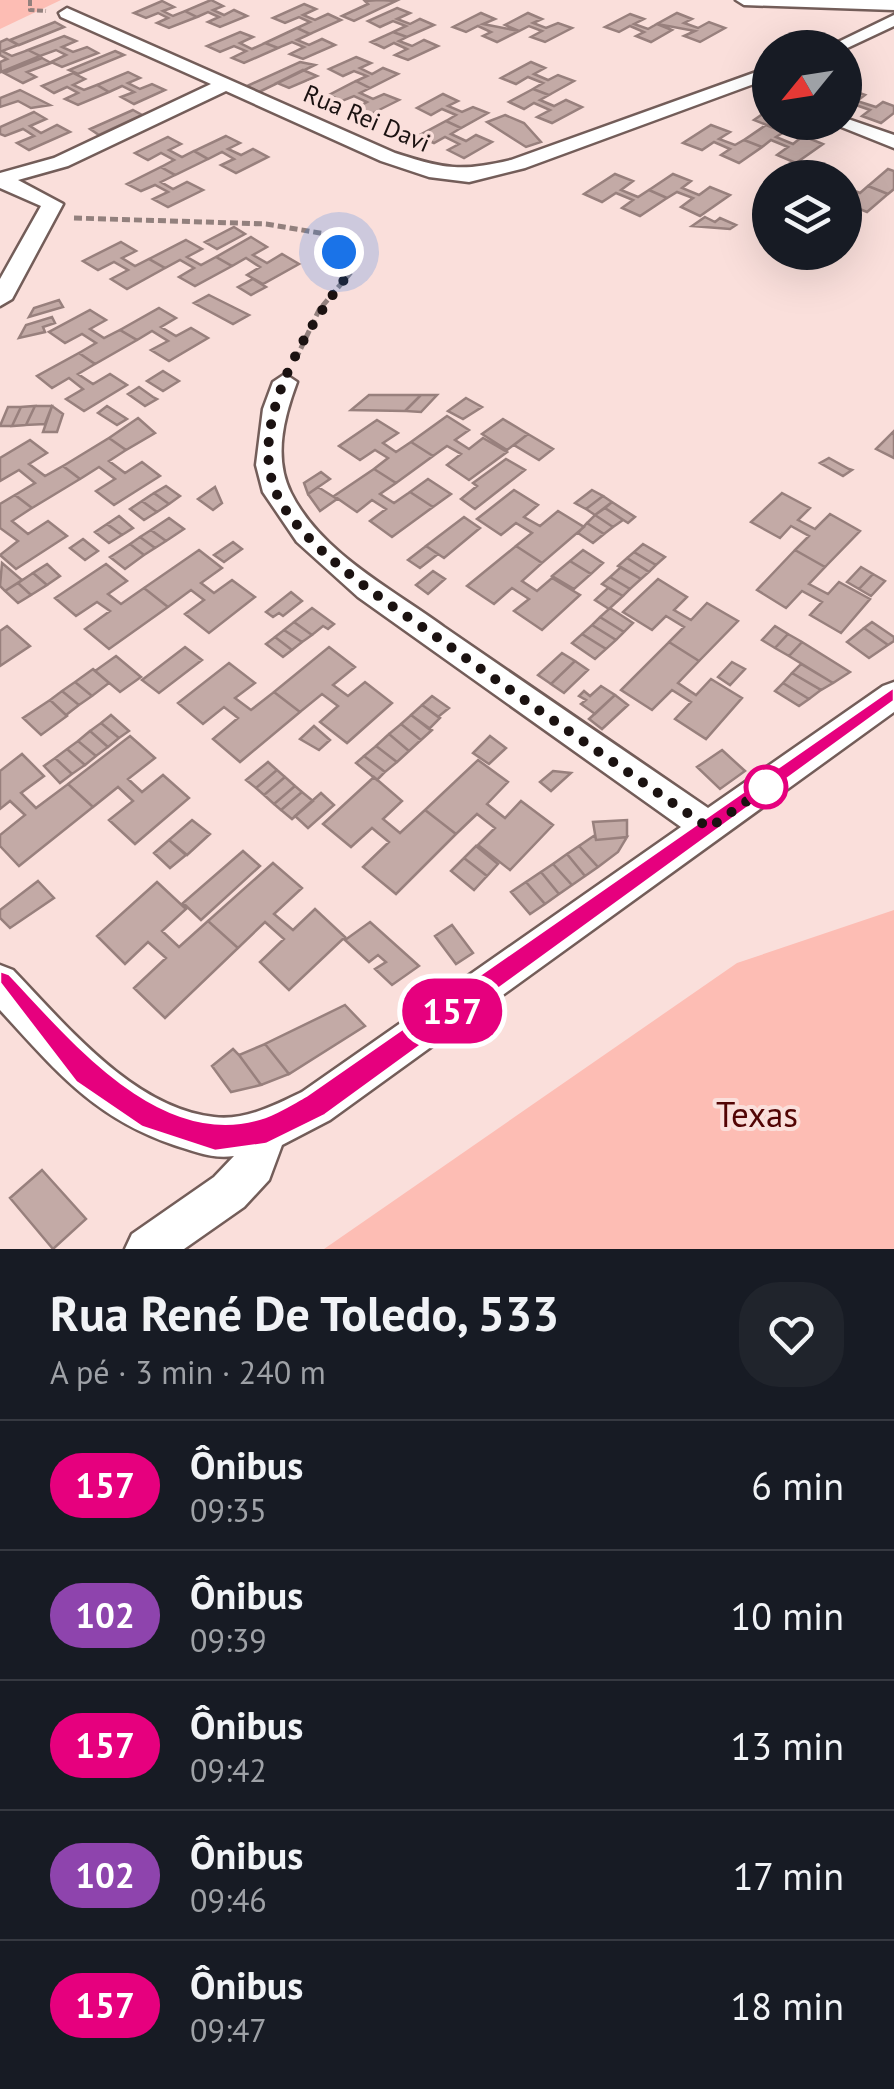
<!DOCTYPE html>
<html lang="pt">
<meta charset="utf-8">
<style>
body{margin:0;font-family:"PT Sans",sans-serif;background:#20242c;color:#f1f3f6;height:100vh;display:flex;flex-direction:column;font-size:38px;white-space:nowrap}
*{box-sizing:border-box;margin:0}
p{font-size:32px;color:#9ea1a6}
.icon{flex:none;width:55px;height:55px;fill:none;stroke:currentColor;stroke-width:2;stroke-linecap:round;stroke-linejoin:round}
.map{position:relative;height:1249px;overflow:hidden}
.details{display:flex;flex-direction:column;background:#171b24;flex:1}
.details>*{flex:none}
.badge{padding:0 20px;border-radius:32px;font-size:35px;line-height:65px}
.needle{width:65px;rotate:240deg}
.buttons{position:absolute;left:752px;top:30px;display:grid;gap:20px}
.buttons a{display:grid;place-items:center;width:110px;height:110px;border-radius:50%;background:#171b24;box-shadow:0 10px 40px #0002;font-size:50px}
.you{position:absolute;width:50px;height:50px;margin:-25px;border:8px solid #fff;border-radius:50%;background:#1a73e8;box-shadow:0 0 0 15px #1a73e833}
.map>.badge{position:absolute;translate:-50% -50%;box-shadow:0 0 0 5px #fff}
.round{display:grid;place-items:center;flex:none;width:105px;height:105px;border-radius:40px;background:#20242c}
.headline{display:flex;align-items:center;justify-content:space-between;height:170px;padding:0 50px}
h1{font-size:48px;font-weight:600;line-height:75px}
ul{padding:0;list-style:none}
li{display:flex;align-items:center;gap:30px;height:130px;padding:0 50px;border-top:2px solid #363941}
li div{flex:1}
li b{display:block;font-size:38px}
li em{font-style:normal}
li .badge{min-width:110px;font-weight:700;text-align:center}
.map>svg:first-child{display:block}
.green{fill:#fdbdb4}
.building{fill:#c3aaa6;stroke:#98807d;stroke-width:2.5}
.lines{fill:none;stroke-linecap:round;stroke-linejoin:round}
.street-casing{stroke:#735d59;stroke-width:5}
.path-far1{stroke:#92807d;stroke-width:4;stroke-dasharray:6 2.5;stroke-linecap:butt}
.path{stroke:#92807d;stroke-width:5;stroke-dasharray:8 4;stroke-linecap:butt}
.street{fill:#fff;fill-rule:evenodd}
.line{fill:#e6007e;stroke:#fff;stroke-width:2.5}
.walk{stroke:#1b1211;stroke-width:10;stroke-dasharray:0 18}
.stop-dot{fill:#fff;stroke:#e6007e;stroke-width:5}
.labels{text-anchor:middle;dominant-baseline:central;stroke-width:8;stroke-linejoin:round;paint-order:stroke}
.far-street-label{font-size:25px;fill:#1b1211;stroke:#fadfdb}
.near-park-label{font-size:35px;fill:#520404;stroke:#fadfdb}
</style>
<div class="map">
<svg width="894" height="1249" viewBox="0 0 894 1249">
<rect width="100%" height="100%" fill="#fadfdb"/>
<path class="green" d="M0 0H61L0 29Z
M894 910V1249H324L737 963Z"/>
<path class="building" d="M211 0 223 6 213 10 224 15 234 10 247 16 220 27 208 22 219 17 208 12 197 17 185 11Z
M162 1 174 7 163 11 173 16 185 11 197 17 169 28 157 23 168 18 158 13 146 18 134 13Z
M365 1 380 0 396 1 354 21 342 16 368 4Z
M304 4 316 9 303 15 315 20 328 14 341 20 310 34 297 28 310 22 299 17 285 23 273 18Z
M397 8 410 13 397 19 410 24 420 19 434 25 407 37 393 32 406 26 393 21 380 27 368 21Z
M481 13 495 19 483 24 519 31 497 42 483 36 491 32 478 26 466 32 453 27Z
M528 13 542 19 533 23 546 28 558 23 572 28 545 42 531 37 542 31 529 26 519 31 505 25Z
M677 13 692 19 684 23 698 28 709 22 725 28 700 42 684 36 695 31 657 24Z
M630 14 644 19 634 24 648 29 657 24 672 30 651 42 636 36 644 32 630 26 619 32 605 27Z
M55 22 64 27 19 45 10 40Z
M297 28 310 34 297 40 309 45 322 39 335 45 303 59 290 54 304 47 292 42 278 48 265 43Z
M240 32 253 37 240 43 252 49 265 43 278 48 244 63 232 58 246 51 234 46 220 52 207 46Z
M393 32 407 37 399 41 412 46 424 40 438 46 408 60 395 55 407 49 394 43 384 48 371 42Z
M64 36 76 41 62 47 73 52 87 47 98 53 62 67 51 62 66 55 56 50 40 56 28 50Z
M7 39 18 45 2 51 12 56 28 50 40 56 1 72 0 62 7 59 0 55V42Z
M115 51 124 55 78 74 69 70Z
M356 57 371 63 360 68 372 74 383 68 398 74 370 88 356 81 367 76 354 71 343 76 329 69Z
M42 58 51 63 27 72 36 77 23 83 4 73Z
M300 62 315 65 259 92 247 86Z
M531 62 545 68 534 74 548 80 558 75 574 81 549 95 533 89 543 83 528 77 516 84 501 78Z
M303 70 317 76 289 88 277 83Z
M128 72 140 78 128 83 140 89 152 84 165 90 134 104 121 97 134 92 122 86 109 92 97 85Z
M73 73 85 79 73 85 84 90 97 85 109 92 78 105 65 99 78 93 67 87 54 93 42 86Z
M356 81 370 88 360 93 373 99 384 94 399 100 371 114 356 108 367 102 354 96 342 101 329 95Z
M533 89 549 95 540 100 554 106 566 100 582 107 552 123 537 117 550 110 534 103 524 109 509 102Z
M848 89 865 95 857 101 876 107 883 102 894 106V113L881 123 862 116 870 110 853 104 845 109Z
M20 90 50 105 31 108 18 101 0 107V98Z
M443 94 458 101 448 106 462 112 473 107 488 113 461 128 446 121 456 115 442 109 431 115 417 108Z
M133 110 142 115 99 135 90 129Z
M767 111 770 122H796L784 132 754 120Z
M34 112 46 119 30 126 41 133 57 125 70 132 29 150 17 143 34 136 28 132 23 129 5 136 0 134V127Z
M505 115 524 123 541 142 526 147 487 122Z
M446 121 461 128 451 134 466 141 476 135 492 142 464 158 448 150 459 144 445 137 434 143 418 136Z
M711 125 730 132 719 139 735 145 744 140 762 147 739 163 721 155 730 149 714 142 702 150 683 143Z
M766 125 784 132 776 137 793 144 803 136 823 144 796 163 777 155 788 147 771 140 762 147 744 140Z
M226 136 240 143 228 149 241 155 253 149 268 157 236 173 221 165 234 159 222 152 208 159 194 151Z
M168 137 181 144 169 150 182 157 194 151 208 159 175 175 161 167 174 160 161 153 148 160 135 153Z
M161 167 175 175 161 182 173 189 187 182 203 190 168 207 153 199 168 192 155 185 141 191 127 184Z
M888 169 894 171V189L888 194 868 186Z
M615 174 633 181 621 190 638 197 649 190 667 198 640 216 622 208 633 200 616 193 602 202 584 194Z
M673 174 691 181 682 188 699 195 710 187 730 195 700 216 681 207 693 198 677 192 667 198 649 190Z
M868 186 888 194 867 212 845 203 854 196 845 192V187L860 193Z
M705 217 715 222 720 218 736 225 730 229 692 226Z
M234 227 245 234 217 249 205 242Z
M251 237 267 247 253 255 267 263 282 254 299 264 263 284 247 275 260 267 246 258 232 266 216 257Z
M186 240 202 249 187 257 201 265 216 257 232 266 195 286 179 277 194 268 180 260 165 268 149 259Z
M121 242 136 251 122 258 135 266 149 259 165 268 127 289 111 279 128 270 114 262 98 270 83 261Z
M253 279 266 287 251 295 238 287Z
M209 295 249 315 233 324 194 303Z
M59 300 63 307 29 317 34 308Z
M159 308 176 318 161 327 176 336 191 328 208 338 169 361 151 350 168 341 152 331 137 340 120 330Z
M90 310 106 320 90 329 104 338 120 330 137 340 95 364 79 353 96 343 82 334 65 343 49 332Z
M52 317 55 323 43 327 45 332 19 338 26 325Z
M79 353 95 364 78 374 93 384 110 374 127 385 84 411 66 399 83 389 69 378 52 388 37 376Z
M163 371 179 381 163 391 147 381Z
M139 387 153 397 157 399 145 406 128 394Z
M369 395H421L405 411 351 410Z
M421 395H437L421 412 405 411Z
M466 398 482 407 463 419 448 411Z
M35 406H52L45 424 26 425Z
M35 406 26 425 12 426 21 407Z
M52 406 63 414 57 432H43Z
M107 406 127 419 117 425 98 413Z
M8 407H21L12 426H0Z
M447 416 469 430 455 440 469 449 483 438 507 452 469 480 447 465 461 454 447 446 433 456 411 442Z
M138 418 155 433 126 450 109 438Z
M503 419 528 434 507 450 482 434Z
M377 420 398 433 383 443 396 452 411 442 433 456 396 483 374 469 388 458 375 450 360 460 339 446Z
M894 431V458L876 449Z
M528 434 553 449 539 460 514 445Z
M109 438 126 450 109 461 125 473 142 462 160 476 114 505 96 491 115 479 99 467 80 479 63 466Z
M30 440 47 453 29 464 45 476 63 466 80 479 32 508 15 495 35 483 19 470 0 481V458Z
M829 458 849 469 852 470 843 476 820 463Z
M506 459 525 470 475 509 461 499 477 486 473 483Z
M374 469 396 483 380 494 394 503 410 492 433 507 392 537 370 521 386 509 372 500 357 512 334 496Z
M321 472 330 479 308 494 304 483Z
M428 479 451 494 433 507 410 492Z
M166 486 180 496 169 504 154 493Z
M215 487 222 503 213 510 198 499Z
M318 487 337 499 320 511 308 494Z
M514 490 538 505 524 517 540 526 558 511 584 527 542 563 516 546 532 533 516 523 501 535 477 519Z
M592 490 603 496 586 509 575 503Z
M154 493 169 504 157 512 142 501Z
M782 493 810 508 798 520 815 529 830 514 860 531 825 567 795 550 809 536 791 526 780 538 751 522Z
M15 495 32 508 12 521 28 534 48 521 67 536 16 569 0 555 18 541 0 528V504Z
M603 496 612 502 595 515 586 509Z
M142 501 157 512 144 520 130 509Z
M612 502 635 517 628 523 605 508Z
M605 508 623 520 613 527 595 515Z
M595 515 613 527 604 534 587 523Z
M119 516 133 528 122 535 107 524Z
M464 517 480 528 444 558 426 546Z
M169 518 184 529 166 541 151 530Z
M587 523 604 534 593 543 578 533Z
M107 524 122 535 109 543 95 532Z
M151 530 166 541 155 548 140 537Z
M140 537 155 548 144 555 130 544Z
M83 539 98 551 85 560 70 548Z
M233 542 242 549 224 562 214 555Z
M130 544 144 555 125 569 110 557Z
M643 544 665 557 656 565 634 552Z
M426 546 438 554 420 568 408 560Z
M516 546 542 563 522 581 537 591 552 578 580 595 542 630 514 611 529 599 512 588 494 604 467 586Z
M199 550 222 568 201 583 214 593 232 580 255 597 209 633 185 614 204 600 191 590 168 607 144 588Z
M583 550 603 563 591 574 570 561Z
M795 550 825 567 809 584 828 594 839 582 870 599 841 633 810 615 822 602 802 591 786 608 757 590Z
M634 552 656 565 649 572 627 558Z
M627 558 649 572 641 579 618 566Z
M570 561 591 574 574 589 552 576Z
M2 563 22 580 5 591 0 586Z
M47 564 60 576 47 585 33 573Z
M106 564 127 581 108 594 121 604 144 588 168 607 109 649 85 629 110 611 97 602 76 616 55 598Z
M621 567 641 579 630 589 610 577Z
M861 567 873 574 859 589 847 582Z
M433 571 445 579 428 594 416 585Z
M33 573 47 585 31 595 18 583Z
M873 574 885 581 871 596 859 589Z
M610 577 630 589 623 596 602 584Z
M658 579 687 597 674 610 691 620 707 603 738 621 699 661 669 642 684 627 666 616 652 630 623 612Z
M18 583 31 595 18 603 5 591Z
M608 588 623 596 609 609 595 600Z
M291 592 302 601 283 616 279 613 273 617 266 612Z
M312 608 334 624 328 629 323 626 312 635 294 622Z
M610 608 633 623 624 632 600 617Z
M600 617 624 632 616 640 592 625Z
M294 622 312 635 302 642 284 630Z
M872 622 894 637V641L888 645 864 628Z
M592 625 616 640 606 649 582 634Z
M7 626 30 646 0 666V631Z
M775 626 788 634 775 648 762 640Z
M864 628 888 645 869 658 847 642Z
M284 630 302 642 292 650 275 637Z
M582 634 606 649 595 659 572 643Z
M788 634 802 642 789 656 775 648Z
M275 637 292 650 283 657 266 644Z
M669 642 699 661 678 683 696 695 711 679 742 698 706 739 675 719 691 702 672 690 652 710 621 690Z
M802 642 850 672 833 683 789 656Z
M185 647 202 660 159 693 142 680Z
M329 647 355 667 333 685 348 696 365 682 392 703 347 743 320 722 338 706 322 694 300 712 274 692Z
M562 653 575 661 551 684 538 675Z
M116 656 141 677 120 692 95 671Z
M575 661 588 670 564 693 551 684Z
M732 662 745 669 730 685 718 677Z
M229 663 255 683 235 698 251 710 274 692 300 712 240 762 213 739 238 718 224 707 203 724 178 703Z
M801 664 833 683 821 690 792 673Z
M93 669 109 683 92 696 75 682Z
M792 673 821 690 809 699 783 683Z
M75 682 92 696 79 705 62 691Z
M783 683 809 699 799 706 775 691Z
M601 686 615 695 595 714 581 704 586 700 579 696 584 691 590 696Z
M62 691 79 705 66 715 50 700Z
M615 695 628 705 602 729 589 719Z
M432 696 449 708 438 717 422 705Z
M50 700 67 716 41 735 23 718Z
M422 705 440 718 429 729 411 715Z
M111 715 129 731 119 738 101 723Z
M411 715 432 730 421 740 401 724Z
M101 723 119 738 108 747 90 731Z
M401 724 421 740 409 751 389 734Z
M314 726 330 740 319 750 300 739Z
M90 731 108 747 96 756 78 741Z
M389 734 409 751 397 762 376 746Z
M130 736 155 758 128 779 142 792 163 775 189 798 135 844 109 820 133 801 118 787 93 807 68 784Z
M490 736 506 748 489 764 473 753Z
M78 741 96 756 85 765 67 749Z
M376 746 397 762 385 772 364 756Z
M67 749 85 765 72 774 55 758Z
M722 750 745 771 720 789 697 767Z
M22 754 44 776 21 793 36 808 68 784 93 807 19 866 0 846V835L25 815 10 801 0 809V771Z
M364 756 385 772 377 780 356 763Z
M55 758 72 774 60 783 44 766Z
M478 760 508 782 487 804 505 818 521 801 553 825 510 870 478 845 495 828 477 814 456 834 425 810Z
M268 762 277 770 256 788 246 780Z
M277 770 285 777 264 795 256 788Z
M553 771 571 773 551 791 540 782Z
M285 777 295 786 274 804 264 795Z
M374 777 402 801 383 819 400 833 425 810 456 834 396 894 363 867 389 842 372 828 351 847 323 824Z
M295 786 302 792 281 810 274 804Z
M302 792 313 801 292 819 281 810Z
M321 793 334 805 308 828 295 816Z
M192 820 210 834 187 855 169 840Z
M627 820V837L596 840 593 822Z
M595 835 596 840 627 837 618 852 598 867 579 846Z
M169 840 186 855 170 868 154 853Z
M476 846 498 864 487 876 464 858Z
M579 846 598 867 585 876 567 854Z
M243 851 260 866 201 920 183 903Z
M567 854 585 876 572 885 553 864Z
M464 858 487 876 474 890 451 871Z
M273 863 302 888 274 914 293 930 315 909 345 937 289 990 260 962 284 939 265 922 238 948 208 921Z
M553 864 572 885 559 894 541 872Z
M541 872 559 894 545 904 526 882Z
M38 881 54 898 10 928 0 918V910Z
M157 882 186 909 162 931 179 947 208 921 238 948 165 1018 134 988 166 958 148 942 125 964 97 936Z
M526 882 545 904 530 914 511 892Z
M370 922 419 966 392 985 375 969 386 962 378 955 369 962 345 940Z
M452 925 473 953 456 964 435 936Z
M345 1005 365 1026 289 1074 265 1044Z
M265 1044 289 1074 261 1085 239 1055Z
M233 1049 239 1055 261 1085 231 1092 212 1066Z
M42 1170 86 1219 53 1249 10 1198Z"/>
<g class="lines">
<defs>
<path id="street" d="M736 0H894V10L744 5Z
M67 8 395 153C444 169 461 172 511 160L770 67V78L525 168 469 182 429 177 381 161 226 91 68 166 18 180 63 204 12 299 0 306V279L41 206 0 188V173L54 158 211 84 61 17 59 13Z
M894 15V26L845 49 826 48Z
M845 118 894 135V148L829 122H845Z
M285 374 297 382C284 417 273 457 291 493 321 553 392 589 444 627 532 688 620 748 708 808L883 686 894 682V712L330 1120 282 1145 269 1180 244 1207 184 1249H125L132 1234 214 1177 234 1156C212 1159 196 1152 174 1145 94 1118 56 1071 0 1010V965L13 970C66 1025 133 1108 214 1117 245 1121 275 1105 302 1092L681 827 358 597 297 542 263 492 256 465 263 409 273 382Z"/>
</defs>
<use href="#street" class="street-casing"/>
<path class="path-far1" d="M30 0V10L46 11"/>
<path class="path" d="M74 218 266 224 326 234 352 271 319 310 294 363"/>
<use href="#street" class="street"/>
</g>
<path class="line" d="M894 687V701L325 1115 266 1144 215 1151 142 1127 76 1082 0 983V971L9 974C71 1039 162 1153 265 1117 279 1112 293 1103 306 1096Z"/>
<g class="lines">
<path class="walk" d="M339 252 352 270C309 322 248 420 275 490 298 548 398 609 448 645 534 708 622 768 709 828L771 784 766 787"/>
</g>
<circle class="stop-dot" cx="766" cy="787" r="20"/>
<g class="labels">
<g class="far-street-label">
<text transform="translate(367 118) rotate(23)">Rua Rei Davi</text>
</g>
<g class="near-park-label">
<text x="757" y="1114">Texas</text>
</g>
</g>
</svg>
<div class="buttons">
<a><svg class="needle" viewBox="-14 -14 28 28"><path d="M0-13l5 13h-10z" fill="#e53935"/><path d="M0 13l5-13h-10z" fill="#9ea1a6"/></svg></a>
<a><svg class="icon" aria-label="layers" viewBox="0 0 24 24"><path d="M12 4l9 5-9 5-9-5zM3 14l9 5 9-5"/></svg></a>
</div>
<div class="you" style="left:339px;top:252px"></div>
<b class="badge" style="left:452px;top:1011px;background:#e6007e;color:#fff">157</b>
</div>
<section class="details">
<div class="headline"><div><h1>Rua René De Toledo, 533</h1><p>A pé · 3 min · 240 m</p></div><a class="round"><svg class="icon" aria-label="heart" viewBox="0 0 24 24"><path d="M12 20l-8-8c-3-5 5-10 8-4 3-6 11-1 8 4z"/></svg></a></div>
<ul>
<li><span class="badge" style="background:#e6007e;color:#fff">157</span><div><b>Ônibus</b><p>09:35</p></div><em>6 min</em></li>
<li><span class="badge" style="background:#8e44ad;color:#fff">102</span><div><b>Ônibus</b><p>09:39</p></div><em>10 min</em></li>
<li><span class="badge" style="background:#e6007e;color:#fff">157</span><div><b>Ônibus</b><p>09:42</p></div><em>13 min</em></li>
<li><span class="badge" style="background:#8e44ad;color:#fff">102</span><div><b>Ônibus</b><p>09:46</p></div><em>17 min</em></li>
<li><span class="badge" style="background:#e6007e;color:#fff">157</span><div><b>Ônibus</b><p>09:47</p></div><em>18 min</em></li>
</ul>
</section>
